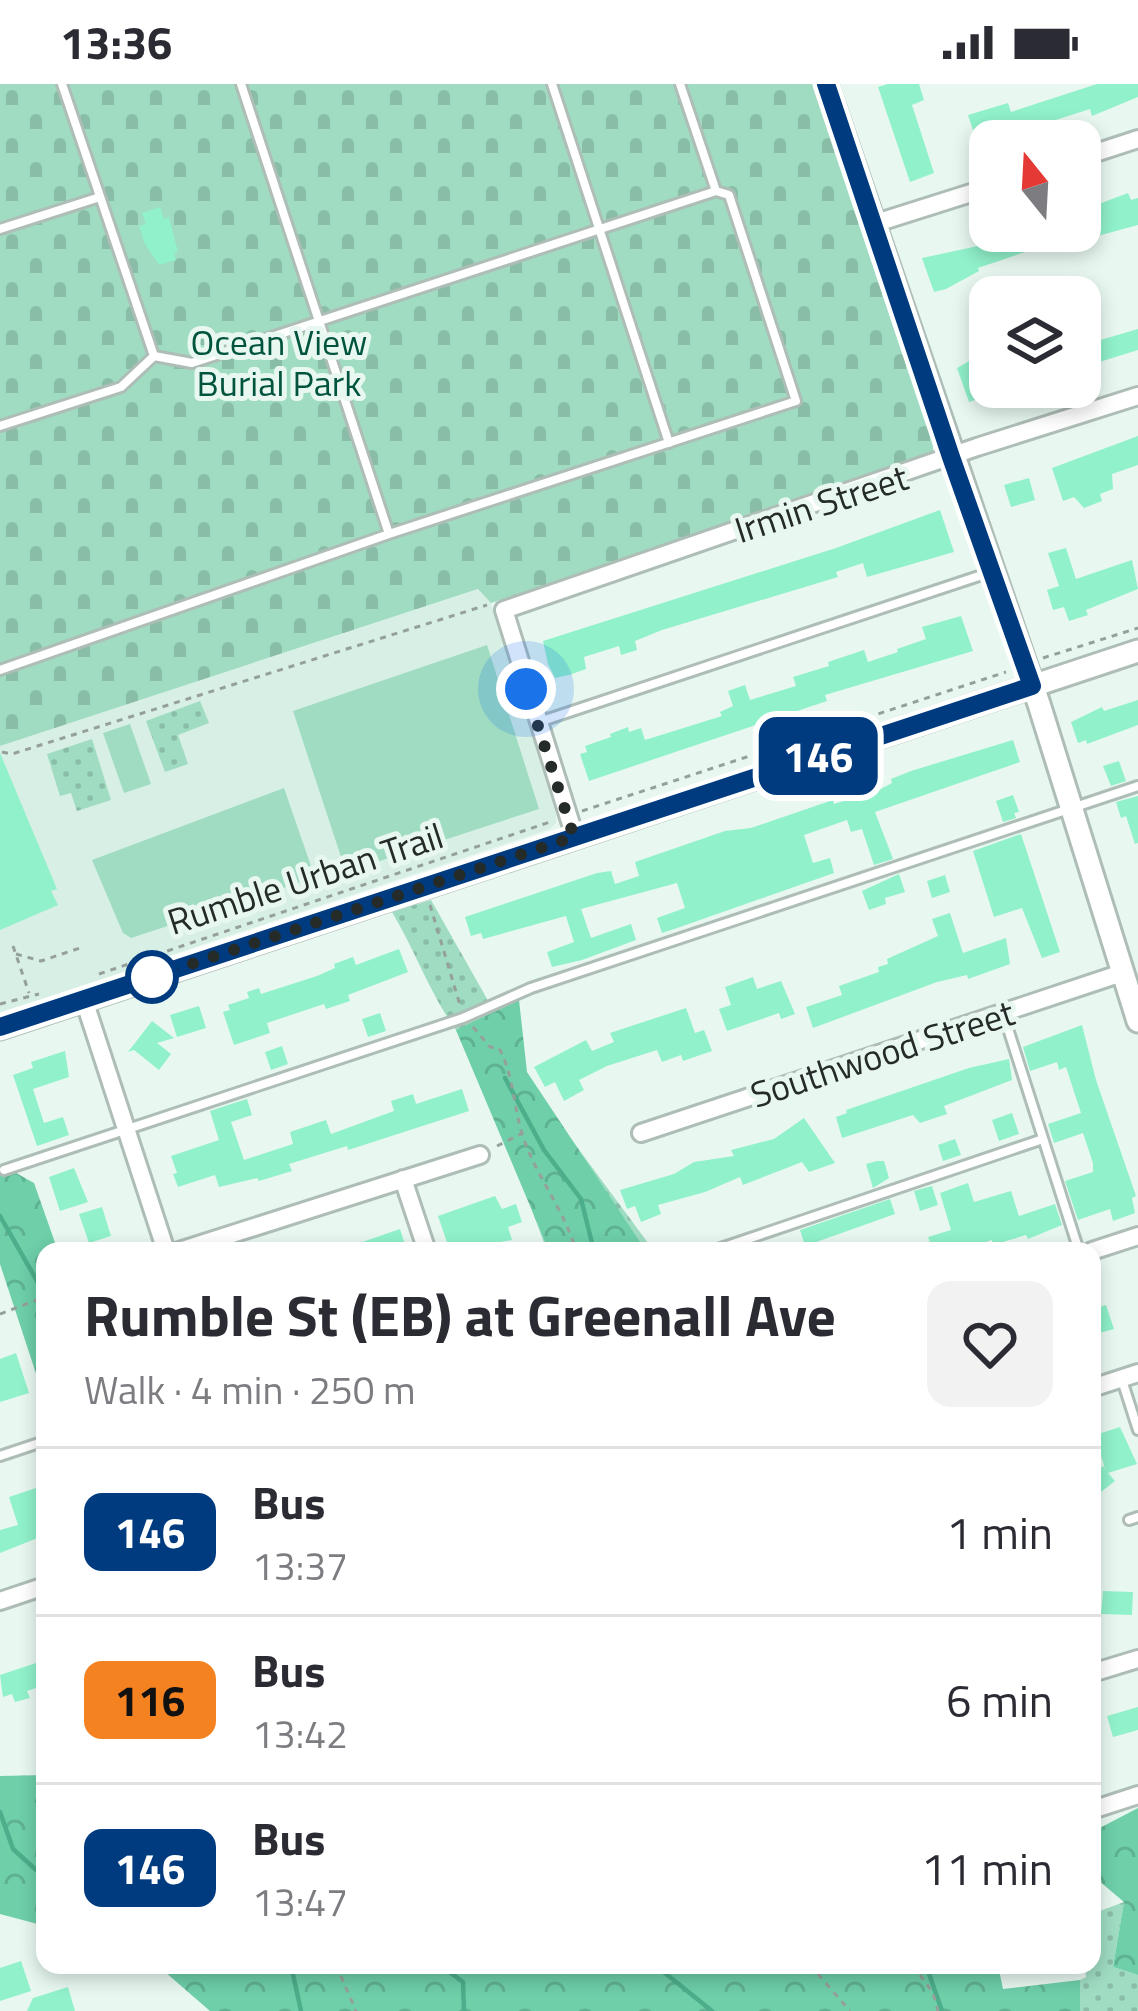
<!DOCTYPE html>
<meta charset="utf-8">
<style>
body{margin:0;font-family:"Titillium Web",sans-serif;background:#f2f2f3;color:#2b2b33;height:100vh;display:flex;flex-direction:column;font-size:45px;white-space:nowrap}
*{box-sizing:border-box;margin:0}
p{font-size:39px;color:#7c7c81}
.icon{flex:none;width:66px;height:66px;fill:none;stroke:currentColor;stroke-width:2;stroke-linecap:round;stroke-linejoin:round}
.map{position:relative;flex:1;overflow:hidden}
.panel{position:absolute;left:36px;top:1158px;width:1065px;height:732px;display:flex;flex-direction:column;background:#fff;border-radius:24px;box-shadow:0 6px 18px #0003}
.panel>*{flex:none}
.badge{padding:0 24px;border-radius:18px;font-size:42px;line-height:78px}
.needle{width:78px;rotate:342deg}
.fabs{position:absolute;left:969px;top:36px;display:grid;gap:24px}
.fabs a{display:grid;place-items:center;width:132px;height:132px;border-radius:24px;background:#fff;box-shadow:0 6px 18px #0003;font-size:60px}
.you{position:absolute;width:60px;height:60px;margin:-30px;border:9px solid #fff;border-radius:50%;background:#1a73e8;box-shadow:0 0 0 18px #1a73e833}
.map>.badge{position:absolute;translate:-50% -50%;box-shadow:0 0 0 6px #fff}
.round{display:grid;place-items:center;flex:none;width:126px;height:126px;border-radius:24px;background:#f2f2f3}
.overview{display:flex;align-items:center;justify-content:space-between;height:204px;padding:0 48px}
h1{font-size:57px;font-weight:700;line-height:90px}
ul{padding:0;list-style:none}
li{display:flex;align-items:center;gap:36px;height:168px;padding:0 48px;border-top:3px solid #e1e1e2}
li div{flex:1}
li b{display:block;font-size:45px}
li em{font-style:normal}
li .badge{min-width:132px;font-weight:700;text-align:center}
.status{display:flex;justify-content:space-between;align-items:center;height:84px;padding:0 60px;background:#fff;direction:ltr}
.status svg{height:33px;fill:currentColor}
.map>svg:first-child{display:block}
.built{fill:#d7efe4}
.grass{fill:url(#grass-dots)}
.forest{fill:url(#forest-crowns)}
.cemetery{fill:url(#cemetery-stones)}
.pitch{fill:#9fdcc2}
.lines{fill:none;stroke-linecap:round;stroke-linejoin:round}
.stream{stroke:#4cae8b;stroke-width:4.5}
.building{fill:#90f1ca}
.service-casing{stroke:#aebdb6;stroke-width:14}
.minor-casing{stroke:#aebdb6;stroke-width:22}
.tertiary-casing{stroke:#aebdb6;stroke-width:27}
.path{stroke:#95a09b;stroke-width:3;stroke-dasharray:6 6;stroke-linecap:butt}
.service{stroke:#fff;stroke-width:8}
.minor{stroke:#fff;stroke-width:16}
.tertiary{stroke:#fff;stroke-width:21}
.line-casing{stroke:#fff;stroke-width:27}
.line{stroke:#003b80;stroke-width:18}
.walk{stroke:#252b28;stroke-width:12;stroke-dasharray:0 21.6}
.stop-dot{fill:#fff;stroke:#003b80;stroke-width:6}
.labels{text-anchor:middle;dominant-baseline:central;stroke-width:10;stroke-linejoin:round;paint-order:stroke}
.park-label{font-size:36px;fill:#00543d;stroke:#e8f8f1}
.street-label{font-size:36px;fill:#252b28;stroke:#e8f8f1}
</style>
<div class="status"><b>13:36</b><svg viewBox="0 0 49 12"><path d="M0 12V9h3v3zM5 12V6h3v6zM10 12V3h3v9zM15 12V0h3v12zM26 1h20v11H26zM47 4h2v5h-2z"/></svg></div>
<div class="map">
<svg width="1138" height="1927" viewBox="0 0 1138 1927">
<defs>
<pattern id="grass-dots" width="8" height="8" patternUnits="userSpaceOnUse" patternTransform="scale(3)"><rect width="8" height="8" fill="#9fdcc2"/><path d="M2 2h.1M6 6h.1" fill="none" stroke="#89bda7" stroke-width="1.8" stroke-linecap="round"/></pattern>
<pattern id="forest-crowns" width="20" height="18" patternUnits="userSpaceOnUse" patternTransform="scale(3)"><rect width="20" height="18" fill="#6ecfa9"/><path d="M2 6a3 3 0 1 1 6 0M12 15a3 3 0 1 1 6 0" fill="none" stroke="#5fb291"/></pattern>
<pattern id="cemetery-stones" width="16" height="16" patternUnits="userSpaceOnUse" patternTransform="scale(3)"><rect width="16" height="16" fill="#9fdcc2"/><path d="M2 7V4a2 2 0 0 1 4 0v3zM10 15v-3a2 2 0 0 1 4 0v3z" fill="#89bda7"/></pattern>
</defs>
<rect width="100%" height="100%" fill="#e8f8f1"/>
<path class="built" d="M479 505 491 519 556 730V739L550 745 132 884 118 895 45 919 32 918 0 928V662Z"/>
<path class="grass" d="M200 617 209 639 178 651 188 680 165 688 146 637Z
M92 655 111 716 77 727 71 709 60 712 47 670Z
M431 816 486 913 523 990 654 1167H547L522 1099 456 946C430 910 415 866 392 828Z
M1124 1818 1113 1883 1138 1891V1927H1080V1896L1086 1893 1085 1881H1092V1830Z"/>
<path class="forest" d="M519 916 527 988 646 1167H549L456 946Z
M0 1080 34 1099 58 1167H45V1317L0 1180Z
M45 1691V1842L0 1830V1692Z
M1138 1724V1891L1113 1883 1124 1818 1092 1791V1748Z
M157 1881H998L1003 1905 1080 1896V1927H210Z"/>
<path class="cemetery" d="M0 0H814L933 356V368L917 379 491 519 478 505 0 662Z"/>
<path class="pitch" d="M487 561 539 725 346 788 293 627Z
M130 640 151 700 124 709 103 649Z
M284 704 312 785 311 795 131 854 123 849 92 776Z"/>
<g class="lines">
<path class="stream" d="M505 994 544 1066 581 1115 594 1167
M0 1132 45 1211
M0 1728 13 1765 45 1794
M291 1881 301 1927
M440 1881 463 1898 464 1927
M655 1881 712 1927
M926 1881 942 1927"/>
</g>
<path class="building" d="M888 0H919L924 16 912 21 934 89 910 98 878 3Z
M1097 0H1138V13L1092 32 1090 25 990 57V64L980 67 968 31 1008 19 1011 28Z
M1128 109 1131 116 1138 114V141L1090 154 1092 162 1073 168 1069 154 1031 166 978 184 979 187 946 205 934 208 922 174 978 162 976 156 1004 147H1080V127Z
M160 123 164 135 169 133 178 168 174 169 176 176 159 181 145 160 139 142 146 140 142 129Z
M990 234V311L969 318 957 284 978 272 969 241Z
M1138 245V266L1080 284V262Z
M1138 352V381L1112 390 1113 405 1100 410 1102 417 1084 424 1074 413 1063 417 1052 384Z
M1029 394 1035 416 1011 423 1004 401Z
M940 426 954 468 867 493 863 479 836 488 838 493 662 546 635 557 637 566 621 571 619 562 584 573 586 585 569 591 555 594 548 580 543 557 836 464Z
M1066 464 1076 495 1132 476 1138 505 1086 526 1088 531 1069 537 1064 523 1053 526 1047 506 1059 502 1048 469Z
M961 532 973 567 825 611 827 617 589 697 580 670 587 668 585 662 611 653 610 650 628 643 629 648 641 644 645 656 722 632 720 628 733 622 728 607 745 601 750 616 796 602 793 593 829 582 828 578 864 566 868 578 898 568 897 565 926 555 922 543Z
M1138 616V641L1087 660 1086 656 1078 659 1071 638 1102 623 1104 627Z
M1013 656 1020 678 875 728 893 775 874 781 862 745 851 748 847 736 804 751 813 779 830 774 834 789 680 843 662 849 657 834 685 824 677 799 581 825 591 854 631 840 636 856 582 876 552 883 547 868 574 858 566 832 483 855 481 849 471 852 465 833 597 789 611 787 615 800 639 792 635 778 725 747 751 744 833 716 834 720 877 707 892 699 891 695 911 687Z
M0 669 57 805 51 807 58 821 0 846Z
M1119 677 1126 697 1111 702 1103 682Z
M1013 711 1019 728 1014 729 1016 734 1003 738 996 717Z
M1138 712V759L1135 760 1126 732 1121 734 1116 718Z
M1021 750 1060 868 1042 874 1022 824 994 833 973 767Z
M899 790 905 808 885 814 886 820 869 826 862 807Z
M945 791 950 808 932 814 927 797Z
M950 829 963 869 1006 854 1010 880 968 895 967 891 937 898 813 944 806 923 842 911 839 902 879 888 878 883 888 880 887 875 938 852 932 835Z
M399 865 408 888 348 911 350 917 326 925 324 920 267 939 270 949 234 961 223 928 230 926 228 921 249 914 247 908 259 904 261 910 317 892 335 884 334 880 353 873 356 881Z
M753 893 757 905 781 897 795 930 781 935 779 929 727 947 719 925 731 921 725 903Z
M199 922 206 944 177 953 170 931Z
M686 924 695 949 704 946 712 967 683 977 681 971 662 978 657 966 607 982 579 996 584 1006 564 1017 555 998 545 1003 534 983 586 956 592 967 614 958 610 949Z
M380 929 386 947 368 953 362 935Z
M152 937 174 954 157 959 171 970 159 986 134 966 128 968Z
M1082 941 1096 996 1136 1112 1132 1114 1135 1129 1113 1137 1110 1125 1078 1136 1065 1097 1093 1088V1079L1083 1049 1054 1059 1048 1040 1081 1029 1066 983 1059 986 1057 978 1030 987 1023 963Z
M282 962 288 980 271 986 265 968Z
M65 967 69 993 33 1005 44 1039 63 1033 69 1051 37 1062 13 991 33 984 31 978Z
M1009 975 1012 996 944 1022 947 1030 920 1039 913 1031 842 1054 836 1033 847 1029 846 1026 969 984Z
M462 1005 469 1027 348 1066 347 1062 289 1080 292 1087 259 1097 257 1094 219 1103 215 1091 178 1103 173 1090 177 1089 171 1072 219 1056 210 1027 228 1021 247 1015 252 1031 231 1038 244 1076 293 1060 290 1048 326 1036 331 1050 394 1027 391 1017 413 1010 416 1020Z
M1012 1029 1019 1050 999 1057 992 1036Z
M804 1034 835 1079 809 1088 802 1078 743 1101 740 1093 705 1108 658 1121 661 1130 641 1138 635 1122 627 1125 620 1106 674 1090 694 1078 734 1072 731 1066 774 1055Z
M955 1055 961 1071 943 1077 938 1061Z
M877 1077H884L889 1094 873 1104 866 1080Z
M74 1084 88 1118 60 1127 49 1093Z
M968 1099 974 1118 1011 1107 1019 1132 1055 1120 1062 1141 1028 1155 1026 1151 993 1161 992 1156 967 1164 968 1167H933L928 1153 951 1146 940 1109Z
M932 1102 938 1121 920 1127 914 1107Z
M495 1112 502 1125 516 1120 522 1138 508 1143 512 1156 450 1167 438 1132Z
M890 1115 895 1130 805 1162 800 1146Z
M102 1123 111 1152 89 1159 79 1130Z
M400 1145 407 1167H342V1165Z
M1106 1221 1114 1245 1092 1251V1225Z
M16 1269 29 1309 0 1318V1275Z
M1120 1343 1137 1380 1108 1389 1115 1397 1097 1411 1092 1405V1390L1103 1382 1105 1385 1095 1351Z
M45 1401V1451L0 1469V1446L18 1441 9 1413Z
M1103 1507 1133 1508 1132 1531 1101 1530Z
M45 1576V1601L27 1607 30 1614 15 1618 12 1610 3 1613 0 1591Z
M1138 1623V1646L1113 1653 1107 1632Z
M21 1877 31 1907 0 1917V1884Z
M68 1903 75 1927H27L33 1914Z"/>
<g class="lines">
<defs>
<path id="service" d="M62 0 154 272
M241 0 389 450
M552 0 669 359
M0 145 100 113
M0 342 121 303 154 272 192 279 716 107
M0 586 389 450 796 317 729 111 716 107 680 0
M539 638 991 488
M1003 929 1079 1167
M4 1086 463 934 531 904 1138 702
M712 1167 1043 1055
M1122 1296 1138 1346
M0 1372 45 1357
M1129 1436 1138 1433"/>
<path id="minor" d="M1080 74 1138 55
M873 140 990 103
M575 753 504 526 977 363 1138 312
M84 916 166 1167
M641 1049 1122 889
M403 1095 427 1167
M179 1167 480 1071
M1092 1167 1138 1152
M1092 1304 1138 1289
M0 1517 45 1502
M1092 1589 1138 1575
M1092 1726 1138 1711"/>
<path id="tertiary" d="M826 0 1039 620 1138 937
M0 944 1138 567"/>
</defs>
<use href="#service" class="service-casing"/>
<use href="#minor" class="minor-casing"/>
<use href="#tertiary" class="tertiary-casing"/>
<path class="path" d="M1043 574 1138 544
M2 668 12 670 487 521
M582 727 1006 588
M430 821 460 921
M13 862 29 909
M16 870 41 877 80 864
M99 890 550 738
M0 920 39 910
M473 943 490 963 499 964C513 990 513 1018 521 1046 533 1089 564 1124 576 1167
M497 1062 521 1050
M0 1230 45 1213
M336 1881 356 1927
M810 1881 850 1927
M913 1881 933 1909 938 1927"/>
<use href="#service" class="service"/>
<use href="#minor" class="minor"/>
<use href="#tertiary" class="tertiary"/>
</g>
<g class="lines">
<defs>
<path id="line" d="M0 943 1032 602 951 373 826 0"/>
</defs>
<use href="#line" class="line-casing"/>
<use href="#line" class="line"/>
<path class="walk" d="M152 893 574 753 526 605"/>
</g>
<circle class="stop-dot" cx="152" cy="893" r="24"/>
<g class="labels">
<g class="park-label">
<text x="279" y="257">Ocean View<tspan x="279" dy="41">Burial Park</tspan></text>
</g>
<g class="street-label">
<text transform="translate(821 419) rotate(-18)">Irmin Street</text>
<text transform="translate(305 794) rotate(-18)">Rumble Urban Trail</text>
<text transform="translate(882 969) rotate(-18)">Southwood Street</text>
</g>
</g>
</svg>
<div class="fabs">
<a><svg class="needle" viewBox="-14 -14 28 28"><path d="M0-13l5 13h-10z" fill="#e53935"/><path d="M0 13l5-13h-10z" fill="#7c7c81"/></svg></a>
<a><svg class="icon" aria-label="layers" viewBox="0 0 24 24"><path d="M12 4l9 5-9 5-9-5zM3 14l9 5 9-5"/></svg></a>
</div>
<div class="you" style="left:526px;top:605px"></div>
<b class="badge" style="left:818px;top:672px;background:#003b80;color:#fff">146</b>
<section class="panel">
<div class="overview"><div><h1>Rumble St (EB) at Greenall Ave</h1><p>Walk · 4 min · 250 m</p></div><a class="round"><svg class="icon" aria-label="heart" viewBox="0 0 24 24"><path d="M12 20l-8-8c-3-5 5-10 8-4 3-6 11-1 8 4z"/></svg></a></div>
<ul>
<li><span class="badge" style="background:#003b80;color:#fff">146</span><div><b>Bus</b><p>13:37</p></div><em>1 min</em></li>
<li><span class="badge" style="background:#f58220;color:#111">116</span><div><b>Bus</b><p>13:42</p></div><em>6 min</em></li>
<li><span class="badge" style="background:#003b80;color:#fff">146</span><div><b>Bus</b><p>13:47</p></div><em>11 min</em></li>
</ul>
</section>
</div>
